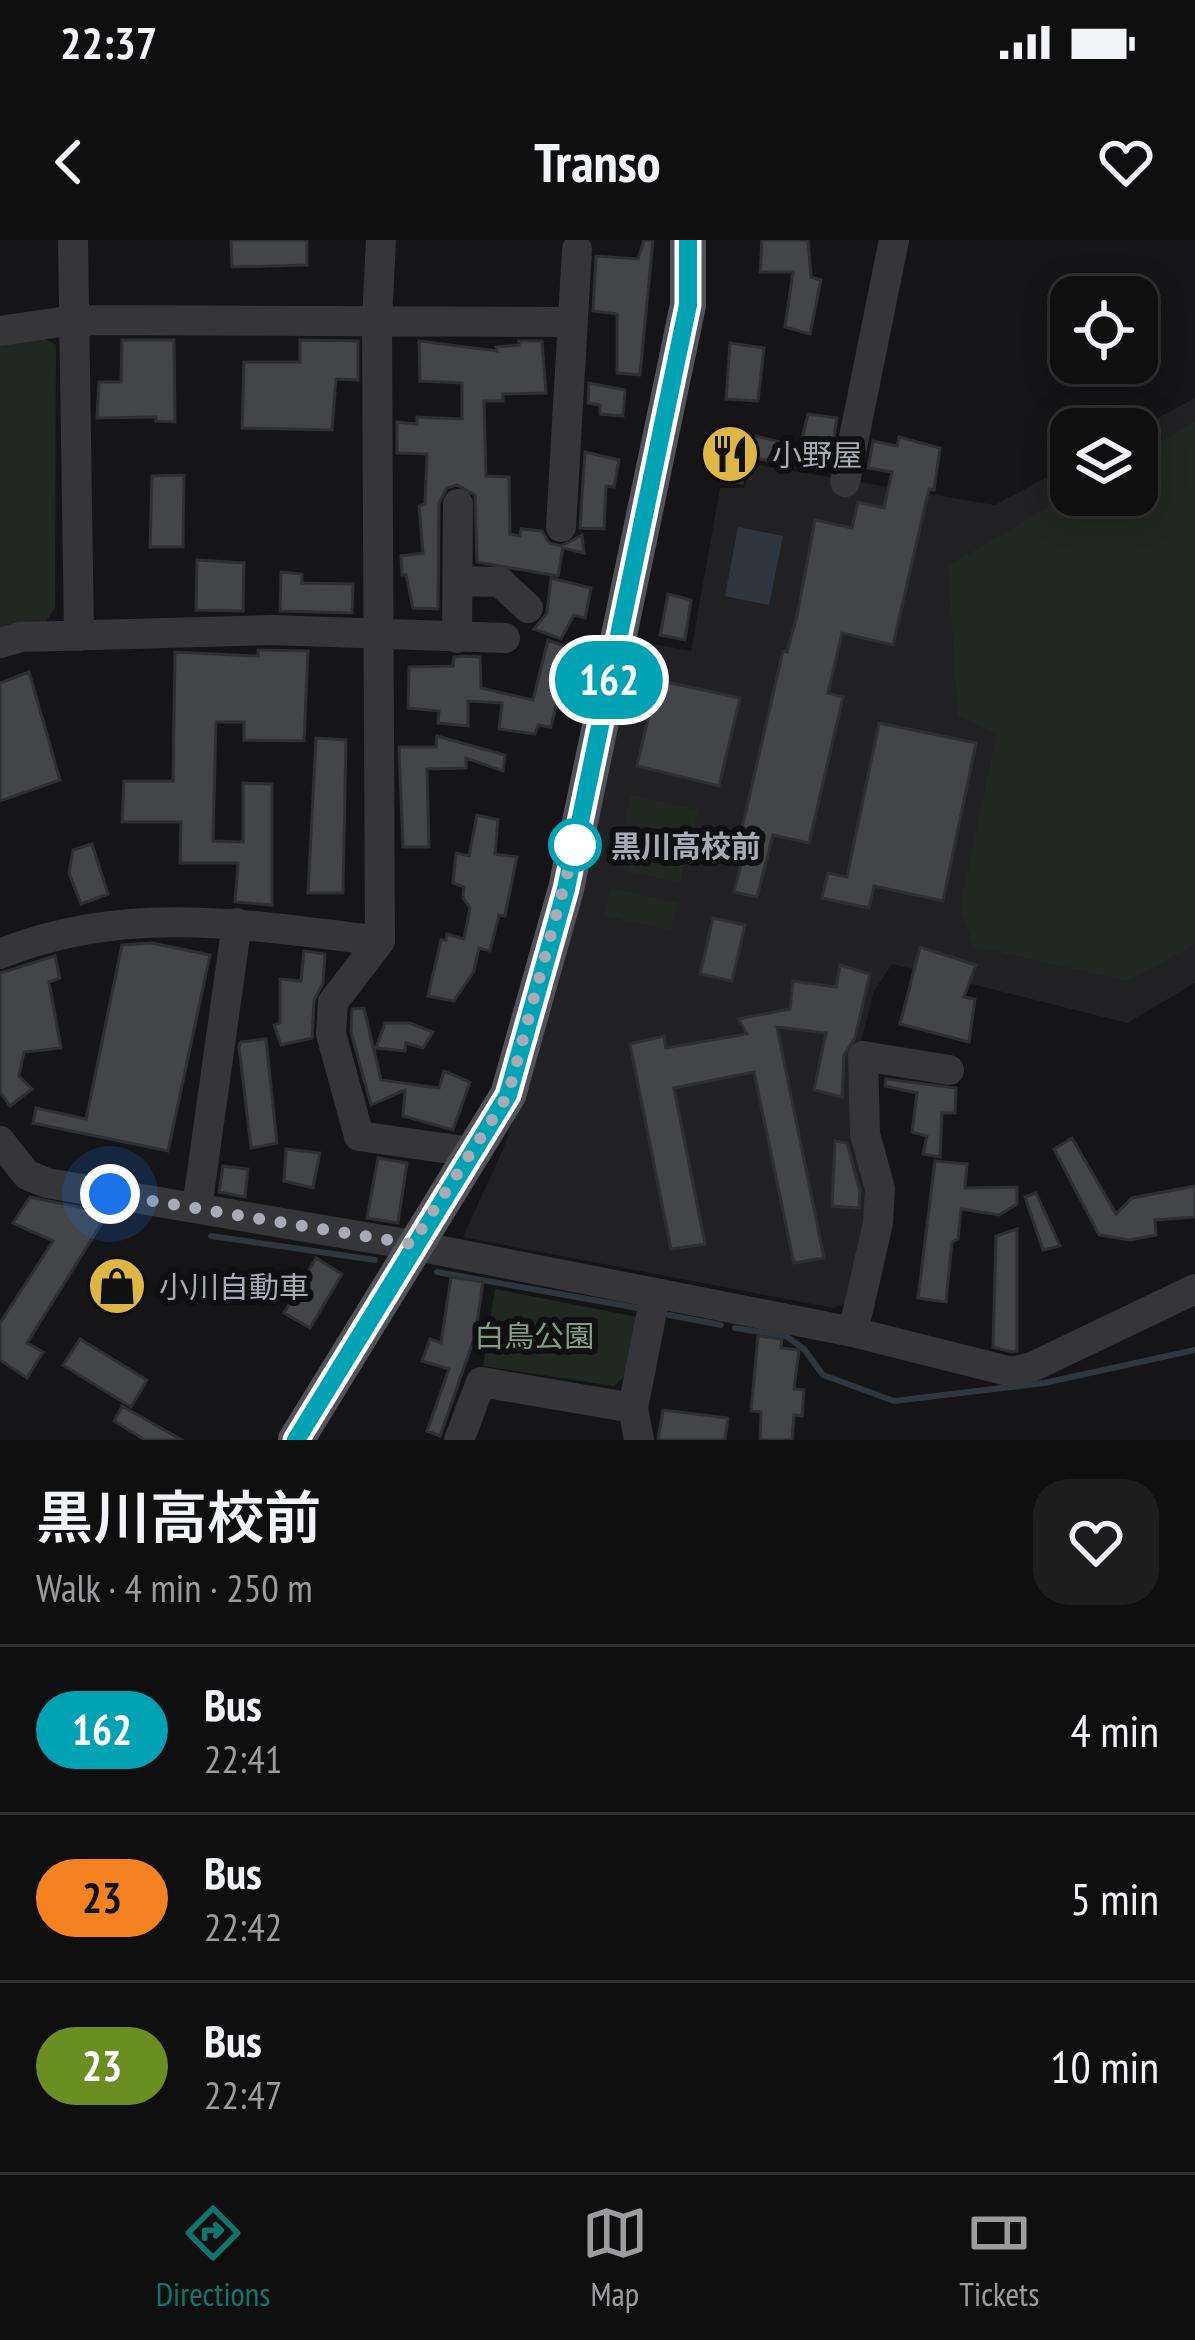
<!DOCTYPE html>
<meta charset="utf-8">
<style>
body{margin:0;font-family:"PT Sans Narrow","Noto Sans JP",sans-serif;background:#1e1d1e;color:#f1f3f6;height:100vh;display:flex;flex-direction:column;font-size:45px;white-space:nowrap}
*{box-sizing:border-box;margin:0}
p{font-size:39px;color:#9c9c9f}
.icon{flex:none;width:66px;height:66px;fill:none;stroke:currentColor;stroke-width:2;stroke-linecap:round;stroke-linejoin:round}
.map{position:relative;height:1200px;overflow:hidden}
.panel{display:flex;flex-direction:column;background:#100f10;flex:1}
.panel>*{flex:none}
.badge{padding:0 24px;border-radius:39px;font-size:42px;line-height:78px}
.fabs{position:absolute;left:1050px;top:36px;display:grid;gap:24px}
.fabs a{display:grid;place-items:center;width:108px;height:108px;border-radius:24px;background:#100f10;box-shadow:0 6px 30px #0003,0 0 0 3px #302f30;font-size:60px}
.you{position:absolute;width:60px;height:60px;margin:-30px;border:9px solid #fff;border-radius:50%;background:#1a73e8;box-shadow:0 0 0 18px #1a73e833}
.map>.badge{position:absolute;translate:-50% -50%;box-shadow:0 0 0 6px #fff}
.round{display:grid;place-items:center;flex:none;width:126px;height:126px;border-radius:36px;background:#1e1d1e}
.head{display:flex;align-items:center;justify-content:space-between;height:204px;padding:0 36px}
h1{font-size:57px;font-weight:600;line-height:90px}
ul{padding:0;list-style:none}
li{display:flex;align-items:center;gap:36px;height:168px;padding:0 36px;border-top:3px solid #302f30}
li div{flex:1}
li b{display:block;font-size:45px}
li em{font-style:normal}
li .badge{min-width:132px;font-weight:700;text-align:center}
.status{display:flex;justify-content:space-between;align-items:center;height:84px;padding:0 60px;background:#100f10;direction:ltr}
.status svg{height:33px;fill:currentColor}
header{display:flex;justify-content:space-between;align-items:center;height:156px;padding:0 36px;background:#100f10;font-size:54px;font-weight:600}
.tabs{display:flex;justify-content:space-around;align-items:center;height:168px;border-top:3px solid #302f30;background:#100f10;font-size:33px;color:#9c9c9f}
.tabs a{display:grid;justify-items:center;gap:6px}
.tabs .selected{color:#0f766e}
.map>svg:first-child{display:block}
.built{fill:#212123}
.green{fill:#212822}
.water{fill:#2f363d}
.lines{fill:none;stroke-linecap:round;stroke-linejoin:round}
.stream{stroke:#2f363d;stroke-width:6}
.building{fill:#444549;stroke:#2f2f32;stroke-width:3}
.minor{stroke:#36363a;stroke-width:30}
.major{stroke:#525359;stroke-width:36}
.line-casing{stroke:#fff;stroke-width:27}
.line{stroke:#00a3b4;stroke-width:18}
.walk{stroke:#a8abb5;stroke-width:12;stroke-dasharray:0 21.6}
.stop-dot{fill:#fff;stroke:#00a3b4;stroke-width:6}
.labels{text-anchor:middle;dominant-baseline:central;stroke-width:12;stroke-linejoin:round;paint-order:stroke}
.poi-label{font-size:30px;fill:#a8abb5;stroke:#100f11;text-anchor:start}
.stop-label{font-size:30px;font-weight:bold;fill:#a8abb5;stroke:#100f11;text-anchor:start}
.park-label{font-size:30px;fill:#819d85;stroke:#100f11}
</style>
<div class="status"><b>22:37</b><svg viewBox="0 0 49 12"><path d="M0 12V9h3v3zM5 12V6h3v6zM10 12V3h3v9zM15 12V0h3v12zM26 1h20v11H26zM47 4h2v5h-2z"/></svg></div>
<header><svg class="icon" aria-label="back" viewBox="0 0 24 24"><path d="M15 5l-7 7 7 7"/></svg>Transo<svg class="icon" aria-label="heart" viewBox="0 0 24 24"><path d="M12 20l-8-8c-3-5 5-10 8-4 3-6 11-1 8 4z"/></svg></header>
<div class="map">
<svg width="1195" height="1200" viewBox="0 0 1195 1200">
<rect width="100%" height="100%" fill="#151416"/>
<path class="built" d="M1195 158V743L1127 783 892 724 874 751 856 822 874 938 849 1062 833 1068 463 997 504 907 557 750 637 401 691 411 720 248H744L752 224 995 265 1071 224V255H1137V189Z"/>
<path class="green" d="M40 96 56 105 55 367 46 382 0 390V103Z
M1195 182V704L1128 741 973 706 960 667 997 493 958 477 948 326 1071 254 1137 255V216Z
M631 555 698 570 692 597 625 583Z
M619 600 686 615 680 643 613 628Z
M610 648 677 663 671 690 604 676Z
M495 1049 637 1077 625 1136 614 1146 483 1126Z"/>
<path class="water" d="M738 287 783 296 769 365 725 356Z"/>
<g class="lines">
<path class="stream" d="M211 996 375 1020
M437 1032 638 1068
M669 1075 721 1085
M735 1088 786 1096 804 1109 823 1135 894 1161 1044 1143 1195 1110"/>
</g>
<path class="building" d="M231 0H307V25L232 27Z
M644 0H653L640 135 617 133V74L593 71 596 16 638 19Z
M762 0H808L811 37 821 40 810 94 785 87 793 32H760Z
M122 100H174L175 182 156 181V177L97 178 99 142H121Z
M300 100 358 101V140L336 139 332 190 242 188 244 122H300Z
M419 101 497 111 496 107 519 105V101H542L546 153 503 154V161H484L486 236 509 237 510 294 520 296 521 289 542 291 549 303 561 306 582 295 584 313 563 308 558 336 477 322 475 255 457 245 447 248 439 263 438 369 413 368 406 335H402L401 316 423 313 419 266 425 264 427 214 397 213V182L417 184V177L462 179V143L420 141Z
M730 103 764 108 758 161 726 159Z
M589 143 625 150 623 176 600 174V165L588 163Z
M808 174 837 178 833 202 820 200 815 230 745 216 742 243 723 242 726 212 707 208 708 198 755 202 756 196 800 207Z
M899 197 940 208 934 250 929 249 893 405 842 393 828 453 843 457 809 603 773 595 757 657 734 652 750 589 742 588 783 411 787 412 797 376 815 280 852 288 858 262 884 268 892 232 868 228 873 201 897 206Z
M585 212 619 220 614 247 606 246 604 289 580 288Z
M184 235 183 307H150L152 236Z
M197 320 244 323 243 371 196 370Z
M281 332 302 334V343L353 344 352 373 280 371Z
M551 338 591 348 585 378 574 375 561 399 534 389 547 373Z
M668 354 691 360 685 400 660 395Z
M548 400 570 408 551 487 538 485 535 494 499 489 502 463 468 461V486L438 483 439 471 408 468 409 427 453 426 454 417 463 416 480 417 481 448 533 460Z
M258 410 308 411 304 501 244 500V482H216L213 601 243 602V543L272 544V665L235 662 238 623H180L181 582H122L124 541H173L175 412 258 416Z
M29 432 60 540 0 561V443Z
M657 440 740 458 719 546 637 526Z
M879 483 976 503 943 661 874 646 869 668 822 658 828 633 847 637Z
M437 496 505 515 503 531 466 518V528L427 529 429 607H403L399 507H436Z
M316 498 346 500 343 653H308Z
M477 575 498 580 495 614 517 617 505 676 499 675 490 711 479 708 474 731 454 761 428 756 441 700H446L447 694 464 699 470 668 463 658 464 647 453 643 456 613 469 616Z
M92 604 108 654 81 664 69 633 73 610Z
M713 678 745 685 732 741 700 734Z
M152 703 210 715 168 911 33 883 36 868 86 879 122 705Z
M920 707 976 725 964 757 975 759 969 802 900 784Z
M304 711 325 714 323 743 314 761 312 798 281 805 274 785 280 783V739L301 741Z
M55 716 60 738 49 742 61 808 24 812 19 836 32 849 10 866 0 852V733Z
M840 725 870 734 855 798 844 815 842 857 814 850 826 793 777 787 824 1018 794 1023 754 832 674 848 705 1004 671 1009 630 804 664 796 666 808 747 794 738 779 790 769 793 741 836 747Z
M364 768 381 840 439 848 444 831 470 842 453 890 403 876 405 850 371 865 351 792 352 769Z
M385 783H410L433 792 423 808 406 803 405 811 376 808Z
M266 799 277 903 251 908 239 807 240 802Z
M886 839 956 848 955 873H942L940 917 923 914 927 896 912 892 917 853 885 846Z
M1072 898 1116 974 1132 958 1195 946V977L1155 980 1156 995 1130 1000 1099 995 1054 909Z
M835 901 847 903 860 951 859 968 832 966Z
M286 909 320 913 313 948 284 941Z
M378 918 407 923 398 983 367 978Z
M935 921 967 924 965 948 1017 947V964L999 975 961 969 958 999 952 1002 946 1062 918 1058Z
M223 926 248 929 245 957 219 952Z
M1036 953 1060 1006 1043 1010 1025 957Z
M30 957 108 973 27 1103 43 1112 27 1138 0 1120V1083L53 1001 13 983Z
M1017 989V1111L1012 1112 993 1107 996 996Z
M316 1018 342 1034 310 1088 284 1073Z
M451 1037 483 1042 475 1096 440 1196 427 1191 449 1129 422 1121 430 1099 441 1103Z
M758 1096 782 1099 781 1108 799 1110 794 1149 804 1150 802 1176 794 1175 792 1200H760L761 1172 751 1171Z
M80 1099 147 1140 131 1167 63 1125Z
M122 1166 182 1200H145L114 1181Z
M663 1170 728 1178 725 1200H658Z"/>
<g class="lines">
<path class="minor" d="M73 0 79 396
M0 91 75 80 573 82
M845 242 894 0
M561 287 577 9
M458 341 500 342 528 368
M457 398 458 264
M0 403 21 397 271 390 505 398
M380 701 333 762 331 794 359 896 471 912
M0 714C124 663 251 685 380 701L377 80 381 0
M0 901 27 935 47 943 412 1005 853 1092 1012 1132 1032 1127 1195 1049
M197 968 237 683
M853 1092 878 983 880 949 865 894 863 816 949 830
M459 1200 481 1142 633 1168
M639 1200 633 1168 655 1056"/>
<path class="major" d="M296 1200 508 855 566 649 688 65V0"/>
</g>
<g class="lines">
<defs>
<path id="line" d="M296 1200 508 855 566 649 688 65V0"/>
</defs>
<use href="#line" class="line-casing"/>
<use href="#line" class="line"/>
<path class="walk" d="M110 954 412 1004 508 855 575 605"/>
</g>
<defs>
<symbol id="restaurant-disc" viewBox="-11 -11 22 22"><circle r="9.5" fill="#ddb746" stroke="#100f11"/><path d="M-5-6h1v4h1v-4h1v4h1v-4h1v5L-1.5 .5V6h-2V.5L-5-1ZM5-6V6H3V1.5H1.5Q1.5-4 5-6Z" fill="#111"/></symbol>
<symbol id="shop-disc" viewBox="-11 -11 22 22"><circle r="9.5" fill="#ddb746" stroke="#100f11"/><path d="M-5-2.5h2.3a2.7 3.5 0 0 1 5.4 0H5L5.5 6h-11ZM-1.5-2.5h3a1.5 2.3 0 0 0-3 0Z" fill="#111"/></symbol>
</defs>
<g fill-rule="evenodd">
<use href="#restaurant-disc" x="697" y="181" width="66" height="66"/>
<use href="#shop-disc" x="84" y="1013" width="66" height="66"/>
</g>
<circle class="stop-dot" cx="575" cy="605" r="24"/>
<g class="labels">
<g class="poi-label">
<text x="772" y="214">小野屋</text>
<text x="159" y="1046">小川自動車</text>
</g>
<g class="stop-label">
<text x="611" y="605">黒川高校前</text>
</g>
<g class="park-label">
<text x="534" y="1095">白鳥公園</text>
</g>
</g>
</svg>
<div class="fabs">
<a><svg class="icon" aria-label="locate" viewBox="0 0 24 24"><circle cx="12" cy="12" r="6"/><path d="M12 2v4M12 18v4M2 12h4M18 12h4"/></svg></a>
<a><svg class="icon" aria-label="layers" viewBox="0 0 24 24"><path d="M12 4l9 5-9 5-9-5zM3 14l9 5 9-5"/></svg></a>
</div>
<div class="you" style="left:110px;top:954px"></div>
<b class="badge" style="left:609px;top:440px;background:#00a3b4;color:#fff">162</b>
</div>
<section class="panel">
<div class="head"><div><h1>黒川高校前</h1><p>Walk · 4 min · 250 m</p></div><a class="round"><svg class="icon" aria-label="heart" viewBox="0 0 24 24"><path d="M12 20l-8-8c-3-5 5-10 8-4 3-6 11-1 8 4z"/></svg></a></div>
<ul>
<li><span class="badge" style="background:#00a3b4;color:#fff">162</span><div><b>Bus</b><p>22:41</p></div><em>4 min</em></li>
<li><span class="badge" style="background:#f58220;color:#111">23</span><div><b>Bus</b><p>22:42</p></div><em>5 min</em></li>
<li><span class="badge" style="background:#6b8e23;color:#fff">23</span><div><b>Bus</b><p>22:47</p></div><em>10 min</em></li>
</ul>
</section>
<nav class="tabs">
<a class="selected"><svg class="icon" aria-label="directions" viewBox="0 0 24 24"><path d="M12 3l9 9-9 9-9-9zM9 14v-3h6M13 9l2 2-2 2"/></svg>Directions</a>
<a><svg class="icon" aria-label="map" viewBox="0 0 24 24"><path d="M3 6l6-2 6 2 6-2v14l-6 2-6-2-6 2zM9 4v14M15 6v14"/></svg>Map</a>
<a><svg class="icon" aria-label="tickets" viewBox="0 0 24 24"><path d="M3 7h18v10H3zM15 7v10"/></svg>Tickets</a>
</nav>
